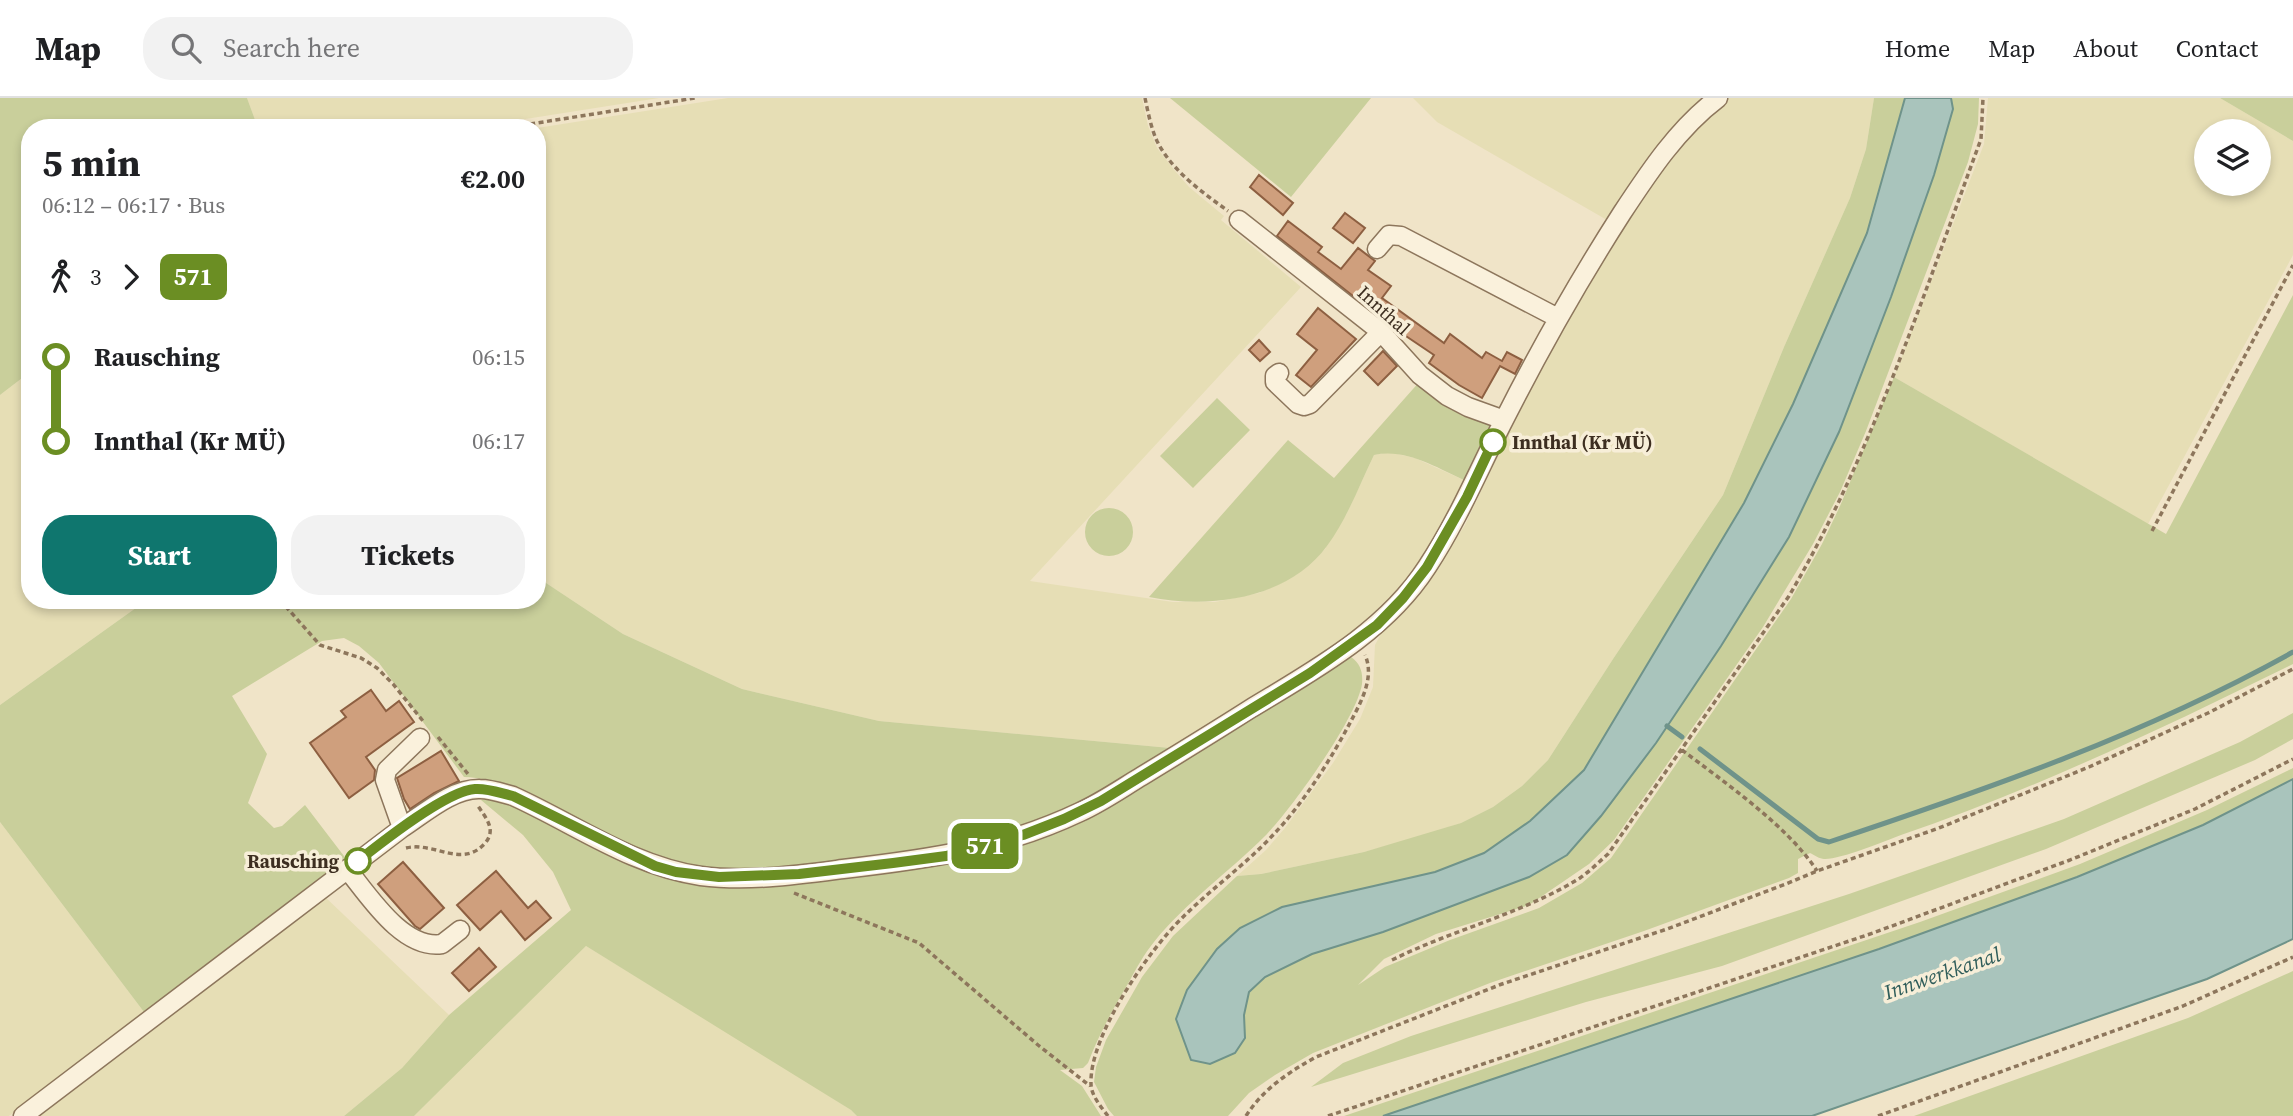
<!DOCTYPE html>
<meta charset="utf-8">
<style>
body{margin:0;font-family:"Source Serif 4",serif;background:#f2f2f2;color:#202124;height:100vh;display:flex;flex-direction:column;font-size:26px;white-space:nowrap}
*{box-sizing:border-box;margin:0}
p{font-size:23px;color:#757577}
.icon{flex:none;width:38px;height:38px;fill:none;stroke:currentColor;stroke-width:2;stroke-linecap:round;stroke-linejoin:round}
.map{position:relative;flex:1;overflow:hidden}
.drawer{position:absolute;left:21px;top:21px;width:525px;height:490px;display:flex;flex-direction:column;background:#fff;border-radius:28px;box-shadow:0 4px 10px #0003}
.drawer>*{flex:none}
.badge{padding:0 14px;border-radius:10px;font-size:24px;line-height:46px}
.controls{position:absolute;left:2194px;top:21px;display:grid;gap:14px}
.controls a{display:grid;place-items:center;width:77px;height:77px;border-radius:50%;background:#fff;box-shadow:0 4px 10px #0003;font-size:35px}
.map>.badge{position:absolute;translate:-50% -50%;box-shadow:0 0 0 4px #fff}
.legs{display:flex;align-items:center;gap:10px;height:77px;padding:0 21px;font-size:23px}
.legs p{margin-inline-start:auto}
.overview{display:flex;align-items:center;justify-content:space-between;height:119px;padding:0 21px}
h1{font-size:38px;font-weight:700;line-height:52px}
.cta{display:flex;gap:14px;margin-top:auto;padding:14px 21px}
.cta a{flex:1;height:80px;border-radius:28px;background:#0f766e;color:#fff;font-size:28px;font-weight:700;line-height:80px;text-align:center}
.cta a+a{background:#f2f2f2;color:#202124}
ul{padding:0 21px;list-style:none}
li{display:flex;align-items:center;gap:24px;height:84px;font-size:26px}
li i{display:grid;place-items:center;width:10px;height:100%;margin:0 9px;background:currentColor}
li i::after{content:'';width:18px;height:18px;margin:-9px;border:5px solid;border-radius:50%;background:#fff}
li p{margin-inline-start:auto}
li:first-child i{background:linear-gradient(#0000 50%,currentColor 0)}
li:last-child i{background:linear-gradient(currentColor 50%,#0000 0)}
header{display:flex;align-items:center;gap:42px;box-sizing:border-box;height:98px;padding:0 35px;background:#fff;border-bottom:2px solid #e0e0e0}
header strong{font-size:33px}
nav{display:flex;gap:38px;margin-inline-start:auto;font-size:24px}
.search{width:490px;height:63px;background:#f2f2f2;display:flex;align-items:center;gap:18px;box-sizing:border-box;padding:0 24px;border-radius:28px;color:#757577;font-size:26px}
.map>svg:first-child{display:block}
.farmland{fill:#e6deb5;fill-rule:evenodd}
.green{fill:#c9cf9b}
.water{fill:#a9c4bc;stroke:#6f938a;stroke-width:2}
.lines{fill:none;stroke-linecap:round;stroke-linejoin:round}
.stream{stroke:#6f938a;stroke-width:5}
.building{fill:#cf9f7d;stroke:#8d5f41;stroke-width:2}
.minor-casing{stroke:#8d765c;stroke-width:21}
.path{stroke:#8d765c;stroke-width:3.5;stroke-dasharray:5 3.5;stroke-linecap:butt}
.minor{stroke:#faf1dc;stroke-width:18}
.line-1-casing{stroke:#fff;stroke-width:16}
.line-1{stroke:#6b8e23;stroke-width:10}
.stop-1-dot{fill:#fff;stroke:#6b8e23;stroke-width:3.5}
.labels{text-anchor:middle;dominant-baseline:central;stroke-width:7;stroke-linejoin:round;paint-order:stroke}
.street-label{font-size:19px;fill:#3d2e20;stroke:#f7eed8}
.stop-label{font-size:19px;font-weight:bold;fill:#3d2e20;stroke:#f7eed8;text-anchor:start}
.water-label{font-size:21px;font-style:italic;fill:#2f5d5a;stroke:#f7eed8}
</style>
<header>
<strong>Map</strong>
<div class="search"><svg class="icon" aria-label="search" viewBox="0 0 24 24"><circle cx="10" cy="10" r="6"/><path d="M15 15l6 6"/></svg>Search here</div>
<nav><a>Home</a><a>Map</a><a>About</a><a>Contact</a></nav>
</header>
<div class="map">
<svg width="2293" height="1018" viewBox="0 0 2293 1018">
<rect width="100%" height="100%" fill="#f0e4c8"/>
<path class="farmland" d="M247 0H659L468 30H258Z
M728 0H1142L1148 28 1157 50 1175 73 1189 89 1224 118 1221 122 1301 189 1030 483 1173 504H1215L1259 495 1296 477 1325 451 1346 417 1374 357 1389 354 1415 360 1466 383 1419 466 1385 507 1353 535 1170 650 879 623 742 591 623 536 537 479V30Z
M1413 0H1701L1667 35 1607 122 1437 24Z
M1727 0H1874L1866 51 1850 100 1784 249 1723 397 1613 561 1548 662 1522 688 1493 709 1461 725 1423 738 1364 754 1261 776 1237 778 1266 752 1285 730 1333 665 1360 621 1373 589 1375 547 1383 532 1405 511 1434 474 1465 427 1553 241 1603 156 1663 69 1703 21Z
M1988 0H2220L2293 43V157L2148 426 1894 279 1984 46ZM2207 33H2259V86H2207Z
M30 274V502H147L0 607V297Z
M0 724 144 914 9 1018H0Z
M323 797 449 917 402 970 344 1018H37Z
M586 848 781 967 851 1012 857 1018H414Z"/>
<path class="green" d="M0 0H247L258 30H30V274L0 297Z
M1170 0H1371L1291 99Z
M1874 0H1905L1867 135 1793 306 1744 405 1584 672 1530 723 1484 755 1435 774 1282 809 1176 921 1191 962 1245 940 1244 917 1249 894 1265 879 1312 856 1383 834 1529 779 1567 756 1601 718 1656 645 1721 548 1789 439 1839 334 1891 199 1934 77 1953 11 1951 0H1979L1978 26 1968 64 1866 333 1840 394 1813 446 1763 529 1614 742 1589 766 1529 807 1436 836 1384 861 1358 887 1385 869 1450 842 1539 810 1582 785 1611 760 1791 501 1822 446 1840 408 1894 279 2166 436 2293 197V566C2165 629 2036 691 1901 737 1885 743 1839 762 1824 761 1820 761 1814 757 1810 755L1798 761V775L1789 780 1644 833 1490 885 1313 955 1275 977 1249 995 1228 1018H1114L1108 1011 1094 984 1096 969 1106 942 1142 879 1173 838 1237 778 1261 776 1364 754 1461 725 1493 709 1522 688 1548 662 1613 561 1723 397 1784 249 1850 100 1866 51Z
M2220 0H2293V43Z
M1421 282 1491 326 1466 383C1437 370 1406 350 1374 357 1359 388 1347 421 1327 448 1287 502 1209 511 1149 499L1288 342 1334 380Z
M1217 300 1250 332 1193 390 1160 358Z
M1085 434a24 24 0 1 1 48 0a24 24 0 1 1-48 0Z
M537 479 623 536 742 591 879 623 1170 650C1139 670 1108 691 1074 707 994 746 904 757 816 767 772 772 723 779 679 767 636 755 597 732 558 712 528 697 498 680 464 679L379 565 359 548 344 540 322 543 232 598 267 656 248 705 274 730 282 728 305 707 347 762 144 914 0 724V607L147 502H537Z
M1351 559C1361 566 1363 575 1362 586 1357 620 1290 713 1265 738 1229 774 1186 804 1154 844 1144 856 1136 871 1129 884 1113 911 1099 936 1088 965L1083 970 1060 972 1082 988 1101 1018H857L851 1012 586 848 414 1018H344L402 970 449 917 571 812 553 774 523 737 481 702C512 692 620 766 658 776 666 779 676 779 685 781L960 762 1178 665Z
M2293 615V641L2255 662 2046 751 1722 868 1586 904 1311 989 1343 965 1411 938 1849 796 2064 721 2240 644Z
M2293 670V681L2203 727 2077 779 1879 851 1383 1018H1344L1920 824 2080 766 2207 712Z
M2293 873V1018H1914L2188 920Z"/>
<path class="water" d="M1905 0H1951L1953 11 1934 77 1891 199 1839 334 1789 439 1721 548 1656 645 1601 718 1567 757 1529 779 1383 834 1312 856 1265 879 1249 894 1244 917 1245 940 1235 955 1210 966 1191 962 1176 921 1187 892 1217 851 1240 830 1282 809 1435 774 1484 755 1530 723 1584 672 1744 405 1793 306 1867 135Z
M2293 681V841L2207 881 1812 1018H1383L1879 851 2077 779 2203 727Z"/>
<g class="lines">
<path class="stream" d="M1667 628 1682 639
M1700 651 1818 741 1829 744C1988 691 2146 636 2293 554"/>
</g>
<path class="building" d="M1259 77 1293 105 1283 117 1250 89Z
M1345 115 1365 130 1353 145 1333 130Z
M1288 123 1322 149 1318 154 1341 171 1358 150 1375 163 1368 172 1391 188 1382 200 1444 245 1450 236 1482 260 1486 254 1502 263 1507 254 1522 262 1515 276 1500 268 1482 300 1459 287 1429 265 1434 257 1391 228 1277 138Z
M1318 210 1356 241 1311 289 1296 277 1317 252 1297 236Z
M1259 242 1270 254 1260 263 1249 252Z
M1383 253 1397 268 1378 287 1364 273Z
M371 592 386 613 399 603 414 624 366 659 375 672 374 682 349 700 310 645 346 619 341 613Z
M441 653 459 683 434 695 410 711 404 701 397 680Z
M403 764 444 810 420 831 415 828 378 786Z
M496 773 528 810 536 803 551 820 525 842 501 813 480 832 457 807Z
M479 850 496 869 469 893 452 875Z"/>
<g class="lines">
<defs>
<path id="minor" d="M1239 122 1381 234 1420 277 1447 298 1468 309 1504 322
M1377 151 1389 137 1401 138 1558 220
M1279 275 1275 278V284L1298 306 1304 308 1310 306 1381 234
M402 730 385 682 387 672 420 640
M347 771C369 798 403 852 442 846L460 832
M23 1018 402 730C425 715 453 690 480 691 491 691 502 695 513 698 575 726 632 768 701 778 748 784 797 777 843 771 929 761 1002 751 1080 714 1102 704 1122 690 1142 678 1178 656 1214 634 1250 611 1314 572 1385 534 1427 469 1458 422 1479 371 1504 322 1540 251 1579 182 1622 115 1649 74 1678 30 1718 0"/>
</defs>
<use href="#minor" class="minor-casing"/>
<path class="path" d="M1145 0C1148 14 1151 30 1157 43 1172 73 1202 94 1228 113
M505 30 695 0
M2152 433 2293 167
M280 502 320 547 361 560 377 570 393 586 423 623
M438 639 468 676
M1682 652C1724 684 1789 729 1817 773
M406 750C434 743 463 772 486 744 496 731 486 720 478 708
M794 795 919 845 1038 947 1090 988
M1392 862C1452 832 1524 815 1580 780 1590 773 1599 764 1608 756L1789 498C1871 358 1925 193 1981 41L1983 0
M1108 1018C1101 1009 1091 997 1091 986 1089 938 1149 852 1182 820 1211 791 1245 767 1273 737 1303 706 1331 661 1351 623 1361 604 1375 579 1365 557
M1246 1018C1263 991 1289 974 1316 959L1502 886 1667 831 1786 786 1817 773 1939 730 2089 669 2208 615 2293 571
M1328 1018 1873 835 2070 762 2195 711 2293 661
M1878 1018 2183 908 2293 859"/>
<use href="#minor" class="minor"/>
</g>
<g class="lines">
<defs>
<path id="line-1" d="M358 763C382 744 446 693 475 691 488 690 500 695 513 698L655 768 676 774 719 779 799 776 893 765 946 758 1023 737 1064 721 1101 703 1310 575 1377 527 1403 500 1427 469 1467 399 1493 344"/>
</defs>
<use href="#line-1" class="line-1-casing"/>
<use href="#line-1" class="line-1"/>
</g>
<g class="stop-1-dot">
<circle cx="1493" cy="344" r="12"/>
<circle cx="358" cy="763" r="12"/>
</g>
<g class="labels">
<g class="street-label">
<text transform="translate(1384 212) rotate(42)">Innthal</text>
</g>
<g class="stop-label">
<text x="1512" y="344">Innthal (Kr MÜ)</text>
<text x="339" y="763" text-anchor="end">Rausching</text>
</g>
<g class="water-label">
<text transform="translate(1942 875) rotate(-19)">Innwerkkanal</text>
</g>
</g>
</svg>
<div class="controls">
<a><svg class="icon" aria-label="layers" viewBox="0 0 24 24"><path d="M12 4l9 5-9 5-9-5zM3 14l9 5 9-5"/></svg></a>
</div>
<b class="badge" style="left:985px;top:748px;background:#6b8e23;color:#fff">571</b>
<section class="drawer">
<div class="overview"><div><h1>5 min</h1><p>06:12 – 06:17 · Bus</p></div><b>€2.00</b></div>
<div class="legs"><svg class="icon" aria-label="walk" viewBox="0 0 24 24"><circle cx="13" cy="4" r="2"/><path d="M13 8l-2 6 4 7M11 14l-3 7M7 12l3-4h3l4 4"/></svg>3<svg class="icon" aria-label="forward" viewBox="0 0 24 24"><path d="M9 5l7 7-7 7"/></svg><b class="badge" style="background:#6b8e23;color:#fff">571</b></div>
<ul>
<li><i style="color:#6b8e23"></i><b>Rausching</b><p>06:15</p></li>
<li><i style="color:#6b8e23"></i><b>Innthal (Kr MÜ)</b><p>06:17</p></li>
</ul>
<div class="cta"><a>Start</a><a>Tickets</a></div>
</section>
</div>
